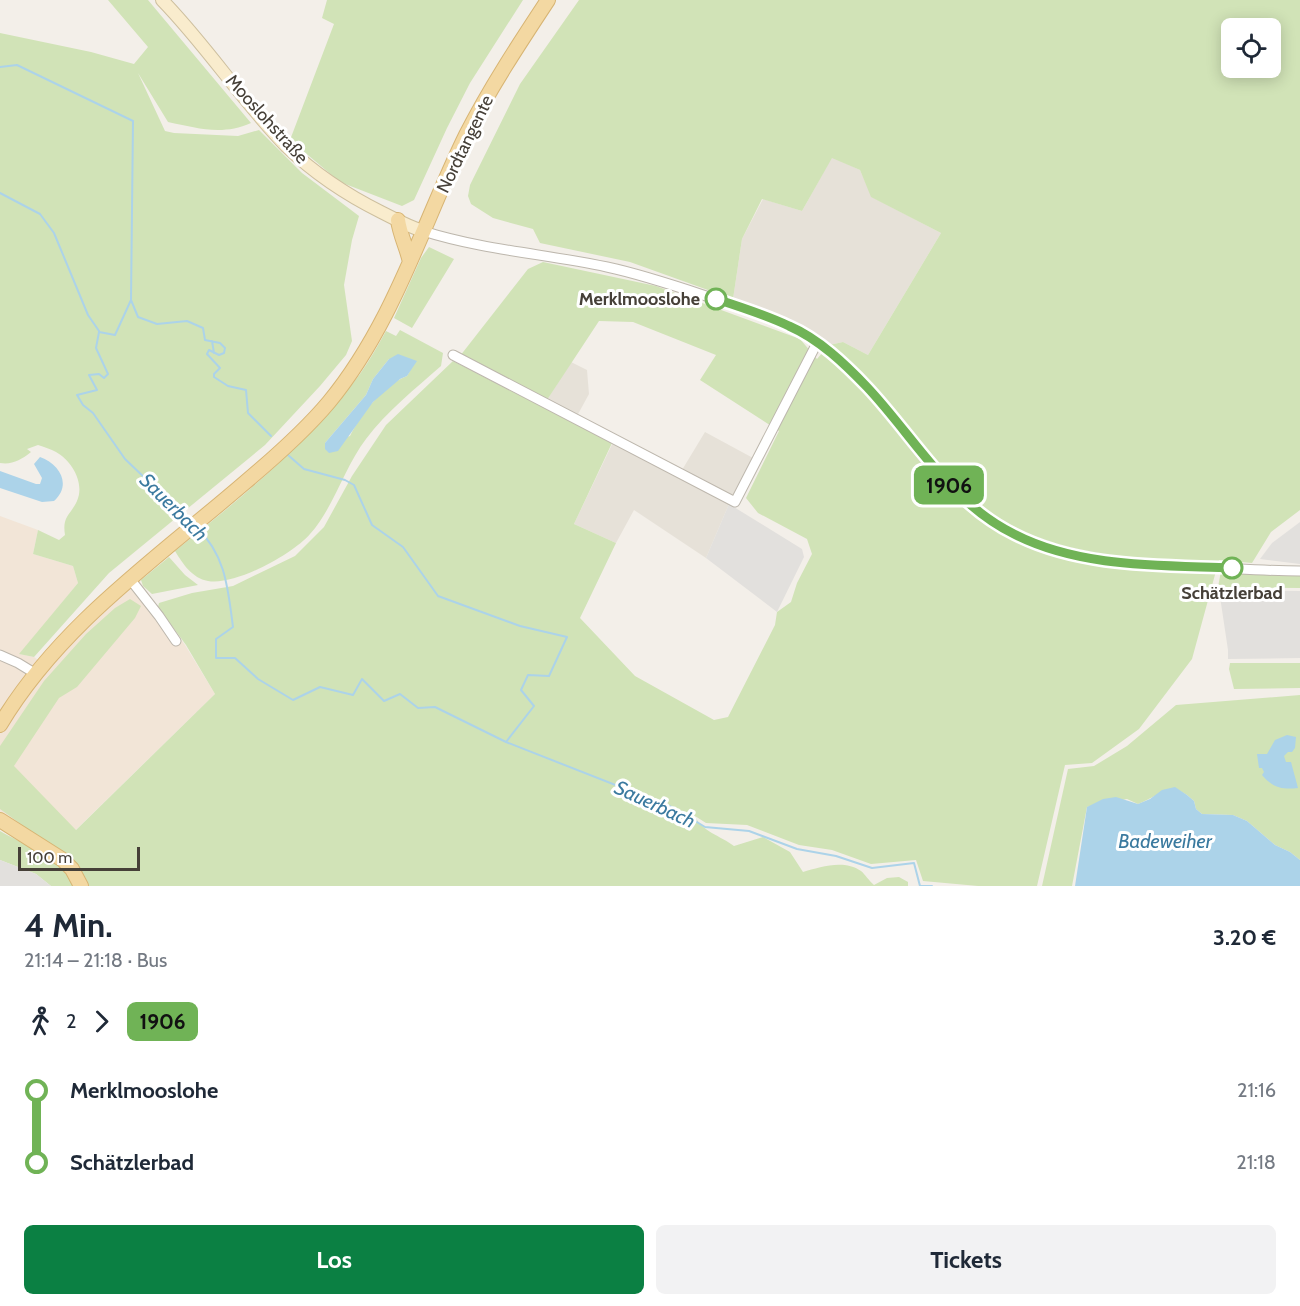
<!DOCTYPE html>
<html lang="de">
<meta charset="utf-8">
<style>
body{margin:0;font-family:Cabin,sans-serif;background:#f2f2f3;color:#1f2937;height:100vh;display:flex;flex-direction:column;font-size:22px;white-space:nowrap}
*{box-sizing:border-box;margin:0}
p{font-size:20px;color:#747a83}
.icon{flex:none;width:33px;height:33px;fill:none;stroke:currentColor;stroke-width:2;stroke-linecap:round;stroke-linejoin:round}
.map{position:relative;height:886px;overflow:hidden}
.details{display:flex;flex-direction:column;background:#fff;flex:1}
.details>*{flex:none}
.badge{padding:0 12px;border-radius:9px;font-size:21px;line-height:39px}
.fabs{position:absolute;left:1221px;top:18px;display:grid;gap:12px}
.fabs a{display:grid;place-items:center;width:60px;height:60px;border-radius:9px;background:#fff;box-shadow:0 3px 15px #0003;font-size:30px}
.scale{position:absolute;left:18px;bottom:15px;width:122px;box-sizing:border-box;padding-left:6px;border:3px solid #464038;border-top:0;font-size:16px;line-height:21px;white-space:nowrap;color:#464038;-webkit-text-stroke:4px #fff;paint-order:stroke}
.map>.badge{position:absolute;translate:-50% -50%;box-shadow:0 0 0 3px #fff}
.legs{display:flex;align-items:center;gap:9px;height:66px;padding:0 24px;font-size:20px}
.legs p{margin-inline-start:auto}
.summary{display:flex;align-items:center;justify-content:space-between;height:102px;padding:0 24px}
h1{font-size:33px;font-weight:700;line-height:45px}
.button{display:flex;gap:12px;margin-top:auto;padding:12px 24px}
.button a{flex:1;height:69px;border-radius:9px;background:#0b8043;color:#fff;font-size:24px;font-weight:700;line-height:69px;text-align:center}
.button a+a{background:#f2f2f3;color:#1f2937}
ul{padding:0 24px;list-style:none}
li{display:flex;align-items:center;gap:21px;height:72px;font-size:22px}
li i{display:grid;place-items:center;width:9px;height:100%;margin:0 8px;background:currentColor}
li i::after{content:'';width:15px;height:15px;margin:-8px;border:4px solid;border-radius:50%;background:#fff}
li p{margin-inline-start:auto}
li:first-child i{background:linear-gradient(#0000 50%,currentColor 0)}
li:last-child i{background:linear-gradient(currentColor 50%,#0000 0)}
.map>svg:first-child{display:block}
.residential{fill:#e6e1d8}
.commercial{fill:#f2e5d7}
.green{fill:#d1e3b7;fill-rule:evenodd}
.parking{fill:#e2e0dd}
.water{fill:#acd3e9}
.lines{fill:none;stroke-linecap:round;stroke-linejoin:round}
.stream{stroke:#acd3e9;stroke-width:2}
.street-casing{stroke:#bdb7ad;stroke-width:11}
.secondary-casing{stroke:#cdbf9e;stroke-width:14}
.primary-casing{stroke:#d7b473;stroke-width:16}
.street{stroke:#fff;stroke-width:9}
.secondary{stroke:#f9eccd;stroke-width:12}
.primary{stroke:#f3d8a2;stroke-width:14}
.line-1-casing{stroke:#fff;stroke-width:14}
.line-1{stroke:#70b356;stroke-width:9}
.stop-1-dot{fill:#fff;stroke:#70b356;stroke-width:3}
.labels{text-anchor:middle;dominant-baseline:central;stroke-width:6;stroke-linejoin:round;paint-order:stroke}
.street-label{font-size:18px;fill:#464038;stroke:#fff}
.stop-label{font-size:18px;font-weight:bold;fill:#464038;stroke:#fff;text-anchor:end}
.water-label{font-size:20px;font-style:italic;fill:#3b7a9f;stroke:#fff}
</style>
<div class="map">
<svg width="1300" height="886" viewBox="0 0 1300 886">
<rect width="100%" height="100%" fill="#f3efe9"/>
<path class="residential" d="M832 157 860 170 872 197 941 233 868 355 843 342 829 345 814 335 794 324 733 299 742 239 763 199 802 211Z
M571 362 587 370 589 394 577 416 547 400Z
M705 432 753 458 729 504 706 558 634 510 616 543 574 524 616 436 682 470Z"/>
<path class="commercial" d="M0 516 38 530 33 554 73 566 78 583 20 654 34 657 50 669 76 639 138 579 185 645 215 694 55 850 0 812Z"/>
<path class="green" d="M108 0H148L251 123C222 136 197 128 168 122L138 73 165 131 174 133 238 136 259 130 302 173 359 216 352 240 344 285 352 341 346 355 320 386 265 445 109 573 34 657 19 654 78 583 73 566 33 554 38 530 59 540 65 535C62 516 70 516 77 501 85 483 72 461 56 452 51 449 44 447 38 445L27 449 31 452C21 460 12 465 0 463V33L91 52 134 64 148 47Z
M327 0H523L470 83 447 128 414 200 402 206 340 182 290 140 334 24 322 18Z
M579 0H1300V510L1271 532 1252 563 1219 560 1192 659 1139 729 1092 763 1065 765 1037 886H978L923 881 916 860 871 864 832 850 799 845 747 825 706 823 695 816C701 831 721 836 734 846L763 837 790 852 803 872C820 867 844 859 861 871 865 874 869 881 874 885L887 878 899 877 908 882V886H89L85 877 73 862 0 809V746L44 681 86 634 115 608 130 599 141 606 135 618 77 687 59 698 14 766 76 830 215 694 186 645 158 607 159 603 192 593 233 586 295 556 324 527 352 476 386 425 453 361 612 443 574 524 616 543 580 618 635 676 714 720 728 717 775 625 777 612 791 602 797 583 812 554 807 539 758 513 746 498 779 431 700 380 716 355 633 322 599 321 547 400 460 356 528 269 543 262 656 286 800 339 817 359 829 345 843 342 868 355 941 233 871 197 860 170 832 158 802 211 762 199 742 239 733 299 630 262 540 243 533 229 493 218 471 204 468 196 470 185 520 84ZM1232 28H1270V68H1232Z
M429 247 454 259 412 328 394 318 421 258Z
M400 330 443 353 441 366C415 389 387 411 366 439 344 468 333 509 310 534 293 554 235 586 208 581 192 578 183 564 175 551 241 498 309 443 360 374 370 360 378 345 386 331L396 336ZM389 359 410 371 407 376C383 385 361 414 350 436L325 443 366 395 373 379Z
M169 557 185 575 198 585 152 594 143 586 141 580Z
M1221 571 1300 574V588L1218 587Z
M1230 663H1300V688L1234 689 1229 669Z
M1300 695V860L1290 852 1275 845 1247 821 1233 815 1202 814 1196 809 1194 801 1187 795 1175 788C1161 791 1151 799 1138 804L1127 799 1087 807 1072 886H1042L1068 769 1094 766 1127 746 1176 705Z
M0 831C19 842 71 865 75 886H51L36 874 0 860Z"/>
<path class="parking" d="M729 504 802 549 804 557 777 612 706 558Z
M1300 522V564L1260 559 1272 543Z
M1219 590 1300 591V658L1228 659V650Z
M0 860 36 874 51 886H0Z"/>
<path class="water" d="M398 354 417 361 407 376 400 379 373 402 338 451 329 453 325 449V443L366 395 373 379 389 359Z
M40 457C60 464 72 485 54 501L42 502 0 488V471L36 484H40L42 478 34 464Z
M1287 735 1296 737 1295 748 1292 752H1288L1284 756 1286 762H1291L1298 788C1282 790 1272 787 1262 775L1264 772 1262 768H1259L1257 754H1267L1275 740Z
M1175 787 1187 795 1194 801 1196 809 1202 814 1233 815 1247 821 1275 845 1290 852 1300 860V886H1075L1087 807 1103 799 1116 797 1138 804 1150 799 1162 790Z"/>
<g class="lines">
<path class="stream" d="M0 67 17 65 133 121 131 300 115 335 99 332 96 348 108 374 104 378 99 374 89 375 97 390 77 395 83 405 93 413 125 459 191 522
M0 193 40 214 54 233 88 315 99 331
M131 300 138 317 157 324 187 321 203 328 205 340 220 343 225 348 224 353 219 355 209 350 207 354 220 368 214 374V377L228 386 246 390 248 413 271 436
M212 341 214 353
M288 455 304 469 345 480 354 485 372 525 403 547 438 596 520 626 567 637 549 676 528 675 521 690 534 706 506 742
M197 528C226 555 228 590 233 627L216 639V658H235L258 679 293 700 320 687 353 695 362 679 384 701 400 694 418 708 435 707 506 742 674 808 705 827 749 831 797 849 836 856 872 868 914 863 920 886H932"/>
<defs>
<path id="street" d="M423 231C483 250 546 254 607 267 640 274 673 285 706 296 734 305 763 313 789 326 852 355 891 419 934 470 1006 554 1089 562 1192 567 1228 568 1264 571 1300 571
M453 355 735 502 817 343
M130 579 159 616 176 641
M0 655 18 663 36 674"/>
<path id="secondary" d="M162 0C207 46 242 101 287 147 315 174 347 195 381 212 395 219 409 227 423 231"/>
<path id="primary" d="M398 220C400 235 407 248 410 262
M0 725C59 626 156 559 242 485 273 459 304 432 329 402 394 323 422 225 466 135 490 88 519 44 548 0
M0 820 63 860 72 869 81 886"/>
</defs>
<use href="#street" class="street-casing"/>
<use href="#secondary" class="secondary-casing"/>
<use href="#primary" class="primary-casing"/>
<use href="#street" class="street"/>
<use href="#secondary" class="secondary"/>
<use href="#primary" class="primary"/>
</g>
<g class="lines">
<defs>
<path id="line-1" d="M716 299C741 307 766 315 789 326 819 339 845 364 867 387 915 438 949 502 1014 534 1080 568 1160 565 1232 568"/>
</defs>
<use href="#line-1" class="line-1-casing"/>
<use href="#line-1" class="line-1"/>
</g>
<g class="stop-1-dot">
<circle cx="716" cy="299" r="10"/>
<circle cx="1232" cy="568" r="10"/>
</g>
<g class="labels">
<g class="street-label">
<text transform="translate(267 119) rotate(48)">Mooslohstraße</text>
<text transform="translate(465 144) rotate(-64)">Nordtangente</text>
</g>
<g class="stop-label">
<text x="700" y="299">Merklmooslohe</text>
<text x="1232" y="593" text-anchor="middle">Schätzlerbad</text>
</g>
<g class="water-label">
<text transform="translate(174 507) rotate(45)">Sauerbach</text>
<text transform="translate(655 804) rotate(25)">Sauerbach</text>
<text x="1165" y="841">Badeweiher</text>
</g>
</g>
</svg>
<div class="fabs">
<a><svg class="icon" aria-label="locate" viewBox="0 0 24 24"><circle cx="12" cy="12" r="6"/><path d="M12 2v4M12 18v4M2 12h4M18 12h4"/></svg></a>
</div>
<div class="scale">100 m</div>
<b class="badge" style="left:949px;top:485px;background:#70b356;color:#111">1906</b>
</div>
<section class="details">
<div class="summary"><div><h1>4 Min.</h1><p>21:14 – 21:18 · Bus</p></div><b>3.20 €</b></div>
<div class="legs"><svg class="icon" aria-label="walk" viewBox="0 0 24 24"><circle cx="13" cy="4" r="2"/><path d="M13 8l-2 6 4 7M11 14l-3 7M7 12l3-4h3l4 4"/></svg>2<svg class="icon" aria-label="forward" viewBox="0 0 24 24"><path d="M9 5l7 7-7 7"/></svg><b class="badge" style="background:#70b356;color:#111">1906</b></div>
<ul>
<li><i style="color:#70b356"></i><b>Merklmooslohe</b><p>21:16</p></li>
<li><i style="color:#70b356"></i><b>Schätzlerbad</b><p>21:18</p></li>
</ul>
<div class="button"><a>Los</a><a>Tickets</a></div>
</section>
